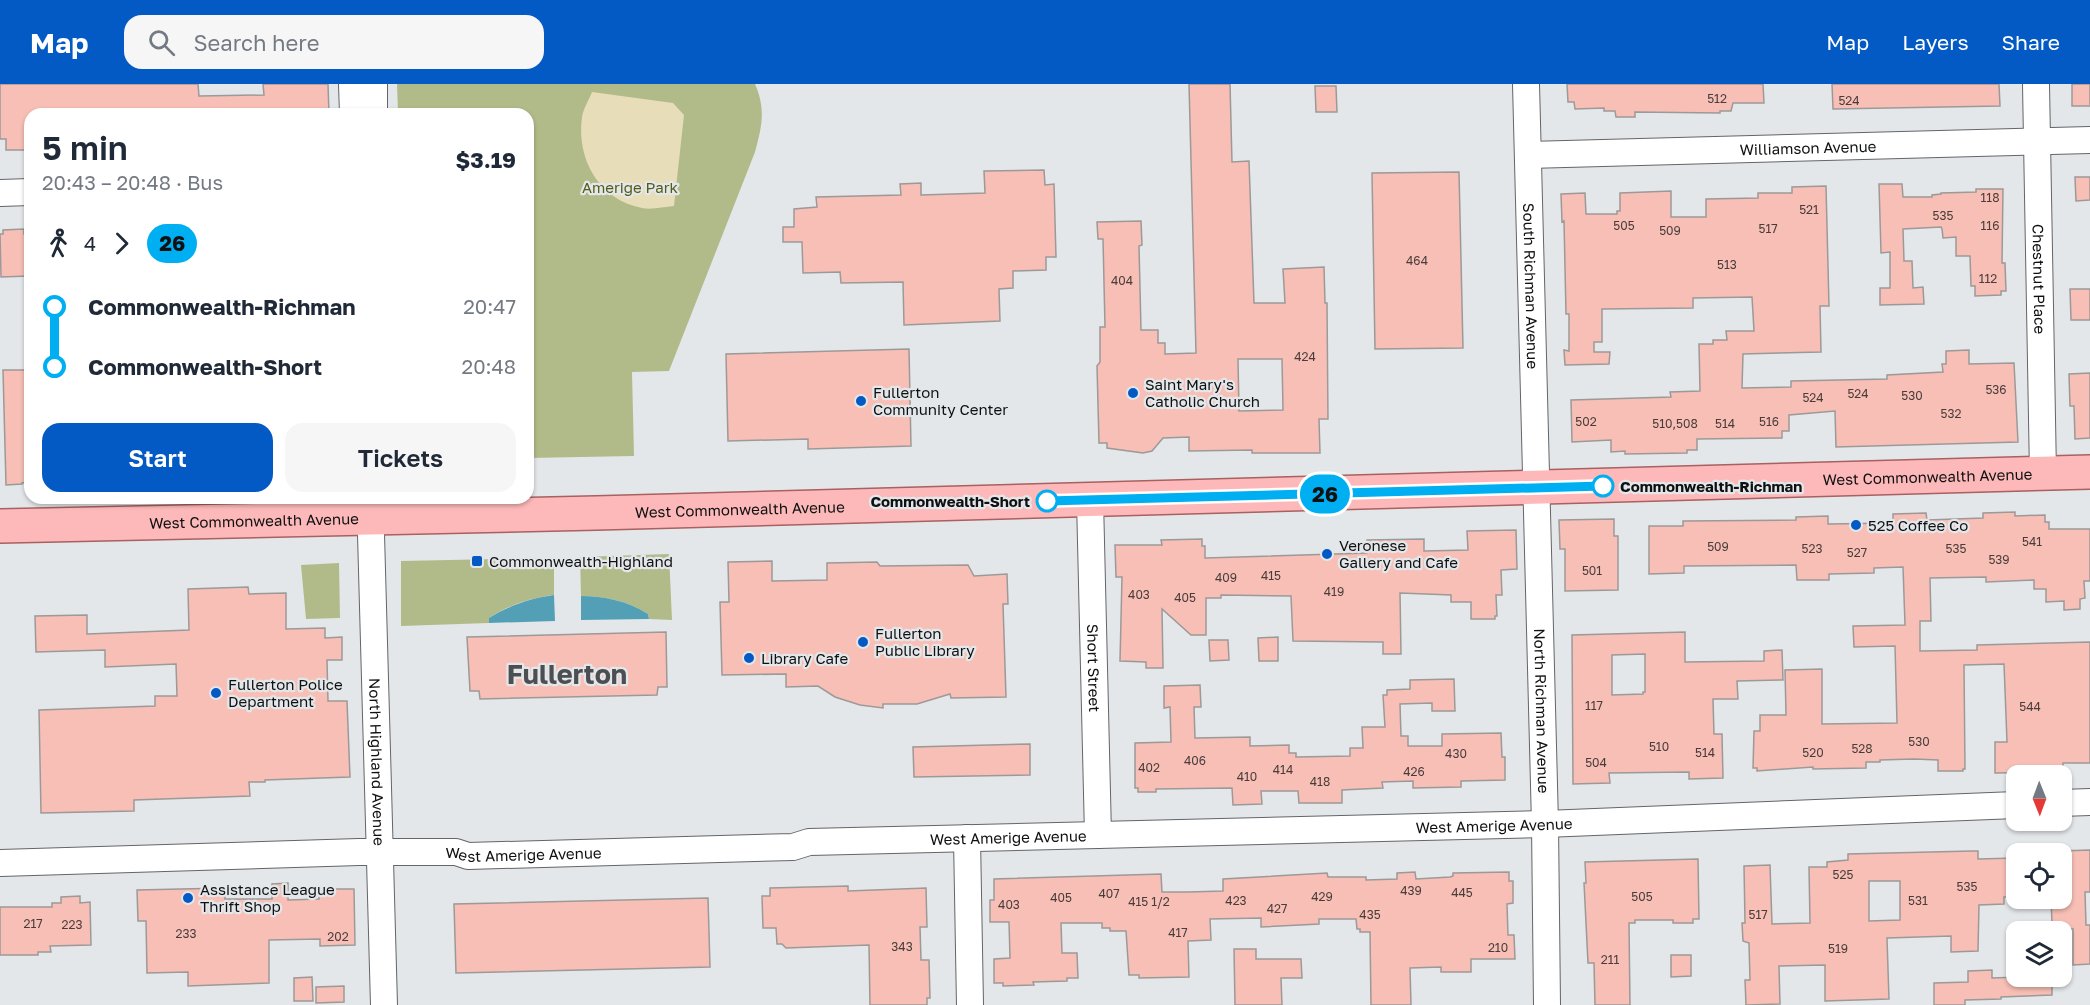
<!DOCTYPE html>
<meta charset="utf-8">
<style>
body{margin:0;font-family:"Golos Text",sans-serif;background:#f6f6f7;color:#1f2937;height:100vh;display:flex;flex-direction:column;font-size:22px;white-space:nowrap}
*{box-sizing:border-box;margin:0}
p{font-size:20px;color:#747a83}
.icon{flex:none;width:33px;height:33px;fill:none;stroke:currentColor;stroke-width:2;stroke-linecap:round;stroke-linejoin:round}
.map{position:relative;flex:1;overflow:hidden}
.sheet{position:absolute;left:24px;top:24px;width:510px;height:396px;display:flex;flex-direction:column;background:#fff;border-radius:18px;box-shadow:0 2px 4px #0004}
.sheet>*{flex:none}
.badge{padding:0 12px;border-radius:20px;font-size:21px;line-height:39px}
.needle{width:39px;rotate:179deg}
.fabs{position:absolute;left:2006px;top:681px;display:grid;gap:12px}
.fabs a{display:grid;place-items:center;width:66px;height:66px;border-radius:12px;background:#fff;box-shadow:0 2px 4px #0004;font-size:30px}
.map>.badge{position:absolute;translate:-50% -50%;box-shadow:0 0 0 3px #fff}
.legs{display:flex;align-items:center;gap:9px;height:66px;padding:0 18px;font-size:20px}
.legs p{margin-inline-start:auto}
.summary{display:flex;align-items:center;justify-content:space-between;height:102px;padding:0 18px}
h1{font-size:33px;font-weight:600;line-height:45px}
.primary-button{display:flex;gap:12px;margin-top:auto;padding:12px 18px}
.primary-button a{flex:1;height:69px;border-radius:18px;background:#045ac4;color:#fff;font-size:24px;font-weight:600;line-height:69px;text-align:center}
.primary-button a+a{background:#f6f6f7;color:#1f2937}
ul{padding:0 18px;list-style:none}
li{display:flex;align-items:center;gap:21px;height:60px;font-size:22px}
li i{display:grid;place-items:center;width:9px;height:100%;margin:0 8px;background:currentColor}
li i::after{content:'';width:15px;height:15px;margin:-8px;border:4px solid;border-radius:50%;background:#fff}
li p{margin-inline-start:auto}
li:first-child i{background:linear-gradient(#0000 50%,currentColor 0)}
li:last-child i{background:linear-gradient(currentColor 50%,#0000 0)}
header{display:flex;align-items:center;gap:36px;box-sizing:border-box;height:84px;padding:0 30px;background:#045ac4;color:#fff}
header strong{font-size:28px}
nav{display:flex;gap:33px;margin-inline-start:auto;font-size:21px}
.search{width:420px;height:54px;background:#f6f6f7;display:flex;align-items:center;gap:15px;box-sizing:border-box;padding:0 21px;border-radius:18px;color:#747a83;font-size:22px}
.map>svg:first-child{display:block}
.green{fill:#b1bb89}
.sand{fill:#e7ddb8}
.water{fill:#53a0b6}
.building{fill:#f7bfb5;stroke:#9d9998;stroke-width:1.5;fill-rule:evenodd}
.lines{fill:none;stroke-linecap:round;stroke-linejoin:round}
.minor-casing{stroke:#636568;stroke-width:28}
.major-casing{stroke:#a86060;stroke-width:36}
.minor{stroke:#fff;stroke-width:26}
.major{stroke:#fdb9b9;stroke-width:33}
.line-1-casing{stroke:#fff;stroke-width:14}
.line-1{stroke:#00aff2;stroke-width:9}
.poi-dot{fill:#045ac4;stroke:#e4e7ea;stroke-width:2}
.stop-1-dot{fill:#fff;stroke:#00aff2;stroke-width:3}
.labels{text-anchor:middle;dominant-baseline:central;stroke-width:4.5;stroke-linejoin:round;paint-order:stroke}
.number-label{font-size:12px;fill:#493c3a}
.street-label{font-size:15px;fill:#0f1011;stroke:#e4e7ea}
.park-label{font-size:15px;fill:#535c18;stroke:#e4e7ea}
.poi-label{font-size:15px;fill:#0f1011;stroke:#e4e7ea;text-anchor:start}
.stop-label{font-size:15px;font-weight:bold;fill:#0f1011;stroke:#e4e7ea;text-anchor:start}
.town-label{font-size:27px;font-weight:bold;fill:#4d4e51;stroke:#e4e7ea}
</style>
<header>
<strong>Map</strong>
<div class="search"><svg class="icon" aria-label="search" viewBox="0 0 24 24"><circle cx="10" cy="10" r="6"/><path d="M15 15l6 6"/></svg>Search here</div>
<nav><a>Map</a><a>Layers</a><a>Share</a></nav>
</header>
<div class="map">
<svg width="2090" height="921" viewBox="0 0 2090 921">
<rect width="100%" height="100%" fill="#e4e7ea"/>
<path class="green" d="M397 0H755C766 25 762 42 755 68L669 287 632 288 634 372 528 374V30H398Z
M669 470 672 536 649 535 648 530C628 517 604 512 581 512L580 473Z
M554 474V511C531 514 508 521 489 534V539L401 542V477Z
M339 479 340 534 306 535 301 481Z"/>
<path class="sand" d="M592 8 673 19 684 31 674 122C664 123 651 126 642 124 599 116 576 75 582 33 583 25 589 16 592 8Z"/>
<path class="water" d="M554 511 555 537 489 539V534C508 522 531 514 554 511Z
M581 512C604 512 628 517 648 530L649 535 581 536Z"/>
<path class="building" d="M0 0H198L199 12 264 11 263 0H328L329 30H30V66H6V55H0Z
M1189 0H1230L1232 78 1249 77 1254 219H1285L1283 185 1324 183 1325 219H1327L1328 335H1319L1320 369H1252V366L1189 367V353L1163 354 1152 367 1143 369 1107 364V359H1099L1097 282 1100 278V243H1105L1103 155H1098L1097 138 1141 137 1142 161 1139 162 1141 246H1158V259H1165V270L1196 269ZM1238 275H1282L1283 326 1239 327Z
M1567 0H1763L1764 19H1733L1731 27H1720V29L1635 28V33H1616L1615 27H1604V24L1575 25 1574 18H1568Z
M1832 0H1999L2000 22 1833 25Z
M2072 0H2090V22H2072Z
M1315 2H1336L1337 28H1316Z
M1044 86 1045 101 1054 100 1056 173H1046V186L1013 187V204L999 205 1000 237 904 241 903 198 841 199 840 188 803 189 802 158H783V143H794V125L817 123 816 113 901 111 900 100 921 99V111L985 109 984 87Z
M1459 88 1463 264 1375 265 1372 89Z
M2075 93H2090V116L2076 117Z
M1879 100H1902L1903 113H1932V111L1941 110V109L1976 108V105H2003L2002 179H2005L2006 207H2001V211L1975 212V202H1971L1970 172H1956V153L1943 154 1942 145 1941 143 1903 145 1904 177H1912L1913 204 1923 203 1924 220 1880 221V204H1890V168L1881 169Z
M1826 102 1829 222H1820L1821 268 1743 270 1742 304 1791 303V297L1887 295V291L1943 288 1942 280H1946V267L1969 266V280L2014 279 2018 358 1836 363 1835 327 1789 331V347H1782V354L1697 355V366H1687V369L1625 370V367L1611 368V356L1572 358 1571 316 1671 313 1670 308 1700 307 1699 260H1713V256H1727L1726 247H1754L1752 213 1693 214V224L1602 225V258H1594V268H1610L1609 280 1565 281 1564 266 1569 267V230H1566L1564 137 1562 138 1561 110 1585 109 1586 130H1617V127H1620V109L1671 107V133H1706V115L1758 114V109H1792V103Z
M24 145V150H27L29 192 1 193 0 150H3V146Z
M2070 205H2090V236H2071Z
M909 265 911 362 808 365V355L728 357 726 270Z
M3 286H30V398L22 399V400L6 401Z
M2090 289V354L2075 355 2074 322H2070L2069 290Z
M2015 428V432L2045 431V438H2049V445H2090V497H2084L2085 514 2080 515V525L2064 526V517L2046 518V505H2034V496L1986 498V493L1930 494 1931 537H1920V567L1977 566V561L2090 558V679H2063V688L1995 689V658H2007L2004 580 1964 581 1965 685H1963V687H1938V676L1914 675 1880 676V678H1866V684L1813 685V683L1757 687V684H1753L1754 647H1760V631H1786L1785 586 1822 585V640L1897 639 1895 562 1854 563 1853 542 1905 541 1903 483 1874 484V489L1829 490V496H1797L1796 481 1684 482V489L1649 490V442H1683V437L1796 436V433L1828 432V440L1893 439V430L1926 429 1927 436 1983 434V429Z
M1614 435V452H1618V506L1565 507V465H1560L1559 436Z
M1516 446 1517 485 1501 486 1502 511H1496L1497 532H1495V535H1471V518H1451V511L1400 509 1401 570H1383V558L1293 557 1291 512 1221 511V514H1206V551H1191L1162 525 1163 584H1146V578L1120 577 1122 493H1116L1115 461H1162L1161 456 1202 455V462H1205V474L1367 469V456L1424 455V467L1468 466 1467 447Z
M772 477V497L827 496V479L877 478 880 482 968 481 974 492 1007 490 1008 520H1003L1006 613 951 614 950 610 917 620H883V624L860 621 835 613 818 602 786 603V590L722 591 720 518H729L728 478Z
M248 503 249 510 286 509V545L325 544V554L342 553V576H327L328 617H347L350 693 265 696V698H249L250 712 134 716V727L41 729 39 626 155 622V612H177L176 580 105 583V566L36 568 35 532 87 531V550L189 546 188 505Z
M666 548 667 603H658L657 611 480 615 479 607H470L467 553Z
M1685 548V578L1764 577V567L1782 566 1783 596 1737 597 1738 615H1713L1714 650H1722L1723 694 1689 695V688L1609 689 1610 699 1573 700 1572 551ZM1645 570V608H1643V610L1612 611V571Z
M1278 553V577H1259L1258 554Z
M1209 556H1228L1229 576 1210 577Z
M1454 595 1455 627H1432V619L1400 620 1401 652H1408V662H1442V650L1501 649 1502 673H1505V696L1461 697V703L1413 704V697L1382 698 1383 704 1342 706V719H1299L1298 707H1261L1262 720 1233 721 1232 704 1156 705V708H1138V704H1135V659L1171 658 1170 623 1164 624V602L1200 601 1201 623H1194L1195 654 1250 653V662L1289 661V669H1296V673L1350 672V664H1363L1362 643H1385L1383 611H1387V606L1410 605V596Z
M1030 660V691L914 693 913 663Z
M2090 766V808H2085L2086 841H2090V880L2073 881V845L2055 844V839H2052L2051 814H2061V767Z
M1972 767H1978V775L2016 774V813H2004V820L1979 821 1978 867 1951 868V852L1887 854 1889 915 1825 917V881L1779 882 1780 920 1746 921 1745 896H1750L1749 859 1743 857 1742 839H1745L1744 782 1770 781 1772 840 1810 839 1809 783H1827V778L1848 776V770ZM1869 797H1900V836L1869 837Z
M1698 775 1699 835H1693V839H1673V836H1635V839H1629L1630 921H1595L1594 879H1588L1584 799H1586L1585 778Z
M1415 788 1416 795 1450 793 1453 792V789L1509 788V797H1513V819L1507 820 1508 851H1514L1515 875H1471V888H1441V883L1410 884 1411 921H1371L1370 848H1360V845H1357L1356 835H1319V840L1261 843V834L1210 835 1211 856 1188 857 1189 893 1139 894V891H1129L1126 847H1110V844H1102V839H1061L1062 869H1077L1078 894H1067V897L1033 898 1034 901 1003 902V899H994V875L1010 874 1009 838H990V816H994V795L1161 790 1162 808H1188L1223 807V795L1327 789 1328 793H1366V796L1397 795V789Z
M288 799V816L319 815V805H354L355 861 320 862V855L269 856V899L188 902V888L147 889 146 837H138L137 806 225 804V815H272V800Z
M848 802V807L926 804 927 843H920L921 876H929L930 914H927V921H870L869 861 786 864 782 860H777L776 844H763L762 812H770V804Z
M80 812V819L90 818 91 861 50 862 51 868H38V871H0V823H52V819H61V813Z
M708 814 710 883 456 889 454 820Z
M1234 865H1256V875H1301L1302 894H1281L1282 921H1235Z
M1671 871H1691V892L1671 893Z
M1992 886V894L2052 892V911L2001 913V915L1965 916V921H1934V899L1968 898V887Z
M312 893 313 917H294V894Z
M344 902V918L316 919V903Z"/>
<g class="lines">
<defs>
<g id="minor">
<path d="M352 0 353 30"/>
<path d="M374 0V30"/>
<path id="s1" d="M1526 0 1545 740 1547 921"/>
<path id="s2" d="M2036 0 2043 390"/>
<path id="s3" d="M1528 71 2090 56"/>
<path d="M0 109 30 108"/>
<path id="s4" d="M370 414 384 921"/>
<path id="s5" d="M1090 416 1098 751"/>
<path d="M2061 719 2090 718"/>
<path d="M967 754 970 921"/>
<path id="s6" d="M0 779 359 768H456L468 772 793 763 809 758 1545 740 2016 721"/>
</g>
<g id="major">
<path id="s7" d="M0 442 596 429 2090 388"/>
</g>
</defs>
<use href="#minor" class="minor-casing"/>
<use href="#major" class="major-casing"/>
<use href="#minor" class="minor"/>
<use href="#major" class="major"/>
</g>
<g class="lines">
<defs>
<path id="line-1" d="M1047 417 1603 402"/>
</defs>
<use href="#line-1" class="line-1-casing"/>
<use href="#line-1" class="line-1"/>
</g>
<g class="poi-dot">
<circle cx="1133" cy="309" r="6"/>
<circle cx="861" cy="317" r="6"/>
<circle cx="1856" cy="441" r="6"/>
<circle cx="1327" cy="470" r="6"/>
<rect x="471" y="471" width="12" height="12" rx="3"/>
<circle cx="863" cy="558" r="6"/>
<circle cx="749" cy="574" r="6"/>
<circle cx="216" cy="609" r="6"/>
<circle cx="188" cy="814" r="6"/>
</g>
<g class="stop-1-dot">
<circle cx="1603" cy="402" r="10"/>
<circle cx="1047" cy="417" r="10"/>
</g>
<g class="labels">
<g class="number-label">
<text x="1717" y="14">512</text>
<text x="1849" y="16">524</text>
<text x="1990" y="113">118</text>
<text x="1809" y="125">521</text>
<text x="1943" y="131">535</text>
<text x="1624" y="141">505</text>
<text x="1990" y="141">116</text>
<text x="1768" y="144">517</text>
<text x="1670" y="146">509</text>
<text x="1417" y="176">464</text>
<text x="1727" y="180">513</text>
<text x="1988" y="194">112</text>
<text x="1122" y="196">404</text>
<text x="1305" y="272">424</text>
<text x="1996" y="305">536</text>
<text x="1858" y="309">524</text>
<text x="1912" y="311">530</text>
<text x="1813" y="313">524</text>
<text x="1951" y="329">532</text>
<text x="1586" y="337">502</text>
<text x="1769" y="337">516</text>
<text x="1675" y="339">510,508</text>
<text x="1725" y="339">514</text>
<text x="2032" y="457">541</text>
<text x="1718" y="462">509</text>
<text x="1812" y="464">523</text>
<text x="1956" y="464">535</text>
<text x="1857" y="468">527</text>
<text x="1999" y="475">539</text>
<text x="1592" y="486">501</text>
<text x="1271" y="491">415</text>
<text x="1226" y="493">409</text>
<text x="1334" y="507">419</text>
<text x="1139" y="510">403</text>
<text x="1185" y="513">405</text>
<text x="1594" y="621">117</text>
<text x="2030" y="622">544</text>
<text x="1919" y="657">530</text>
<text x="1659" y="662">510</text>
<text x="1862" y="664">528</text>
<text x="1705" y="668">514</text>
<text x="1813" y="668">520</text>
<text x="1456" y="669">430</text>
<text x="1195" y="676">406</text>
<text x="1596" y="678">504</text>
<text x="1149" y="683">402</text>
<text x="1283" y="685">414</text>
<text x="1414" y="687">426</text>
<text x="1247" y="692">410</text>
<text x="1320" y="697">418</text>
<text x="1843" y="790">525</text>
<text x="1967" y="802">535</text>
<text x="1411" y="806">439</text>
<text x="1462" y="808">445</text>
<text x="1109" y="809">407</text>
<text x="1322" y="812">429</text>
<text x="1642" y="812">505</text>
<text x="1061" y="813">405</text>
<text x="1236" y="816">423</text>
<text x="1918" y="816">531</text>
<text x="1149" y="817">415 1/2</text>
<text x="1009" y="820">403</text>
<text x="1277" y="824">427</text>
<text x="1370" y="830">435</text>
<text x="1758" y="830">517</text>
<text x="33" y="839">217</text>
<text x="72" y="840">223</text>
<text x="1178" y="848">417</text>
<text x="186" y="849">233</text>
<text x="338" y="852">202</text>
<text x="902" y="862">343</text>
<text x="1498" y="863">210</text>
<text x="1838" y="864">519</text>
<text x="1610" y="875">211</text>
</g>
<g class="street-label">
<text stroke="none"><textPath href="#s3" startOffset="280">Williamson Avenue</textPath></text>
<text stroke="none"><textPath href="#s2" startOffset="195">Chestnut Place</textPath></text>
<text stroke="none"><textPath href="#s1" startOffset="202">South Richman Avenue</textPath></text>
<text stroke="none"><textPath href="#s7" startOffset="1928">West Commonwealth Avenue</textPath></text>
<text stroke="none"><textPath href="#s7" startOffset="740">West Commonwealth Avenue</textPath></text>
<text stroke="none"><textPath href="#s7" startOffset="254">West Commonwealth Avenue</textPath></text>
<text stroke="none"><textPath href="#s5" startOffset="168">Short Street</textPath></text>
<text stroke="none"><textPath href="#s1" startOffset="627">North Richman Avenue</textPath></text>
<text stroke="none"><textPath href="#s4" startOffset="264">North Highland Avenue</textPath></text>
<text stroke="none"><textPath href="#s6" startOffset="1496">West Amerige Avenue</textPath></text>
<text stroke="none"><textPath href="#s6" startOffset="1010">West Amerige Avenue</textPath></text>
<text stroke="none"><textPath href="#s6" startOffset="524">West Amerige Avenue</textPath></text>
</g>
<g class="park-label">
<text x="630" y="103">Amerige Park</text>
</g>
<g class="poi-label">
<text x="1145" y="300">Saint Mary's<tspan x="1145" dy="17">Catholic Church</tspan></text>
<text x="873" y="308">Fullerton<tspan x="873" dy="17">Community Center</tspan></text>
<text x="1868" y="441">525 Coffee Co</text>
<text x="1339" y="461">Veronese<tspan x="1339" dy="17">Gallery and Cafe</tspan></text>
<text x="489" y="477">Commonwealth-Highland</text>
<text x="875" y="549">Fullerton<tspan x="875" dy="17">Public Library</tspan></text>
<text x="761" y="574">Library Cafe</text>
<text x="228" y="600">Fullerton Police<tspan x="228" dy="17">Department</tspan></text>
<text x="200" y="805">Assistance League<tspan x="200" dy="17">Thrift Shop</tspan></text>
</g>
<g class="stop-label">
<text x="1620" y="402">Commonwealth-Richman</text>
<text x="1030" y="417" text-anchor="end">Commonwealth-Short</text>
</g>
<g class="town-label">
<text x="567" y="590">Fullerton</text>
</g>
</g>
</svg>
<div class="fabs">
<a><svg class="needle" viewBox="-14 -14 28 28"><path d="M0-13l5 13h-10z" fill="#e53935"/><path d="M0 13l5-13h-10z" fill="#747a83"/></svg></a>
<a><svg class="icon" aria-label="locate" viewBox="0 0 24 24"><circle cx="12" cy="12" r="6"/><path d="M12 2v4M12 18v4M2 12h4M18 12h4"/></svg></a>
<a><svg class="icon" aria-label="layers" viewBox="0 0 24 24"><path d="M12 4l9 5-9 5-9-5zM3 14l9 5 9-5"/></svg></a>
</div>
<b class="badge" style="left:1325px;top:410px;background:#00aff2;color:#111">26</b>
<section class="sheet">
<div class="summary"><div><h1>5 min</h1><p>20:43 – 20:48 · Bus</p></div><b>$3.19</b></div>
<div class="legs"><svg class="icon" aria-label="walk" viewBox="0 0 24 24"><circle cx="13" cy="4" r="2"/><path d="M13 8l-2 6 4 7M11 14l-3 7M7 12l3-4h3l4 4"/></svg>4<svg class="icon" aria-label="forward" viewBox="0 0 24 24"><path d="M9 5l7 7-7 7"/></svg><b class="badge" style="background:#00aff2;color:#111">26</b></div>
<ul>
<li><i style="color:#00aff2"></i><b>Commonwealth-Richman</b><p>20:47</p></li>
<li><i style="color:#00aff2"></i><b>Commonwealth-Short</b><p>20:48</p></li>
</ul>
<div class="primary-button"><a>Start</a><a>Tickets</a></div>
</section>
</div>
